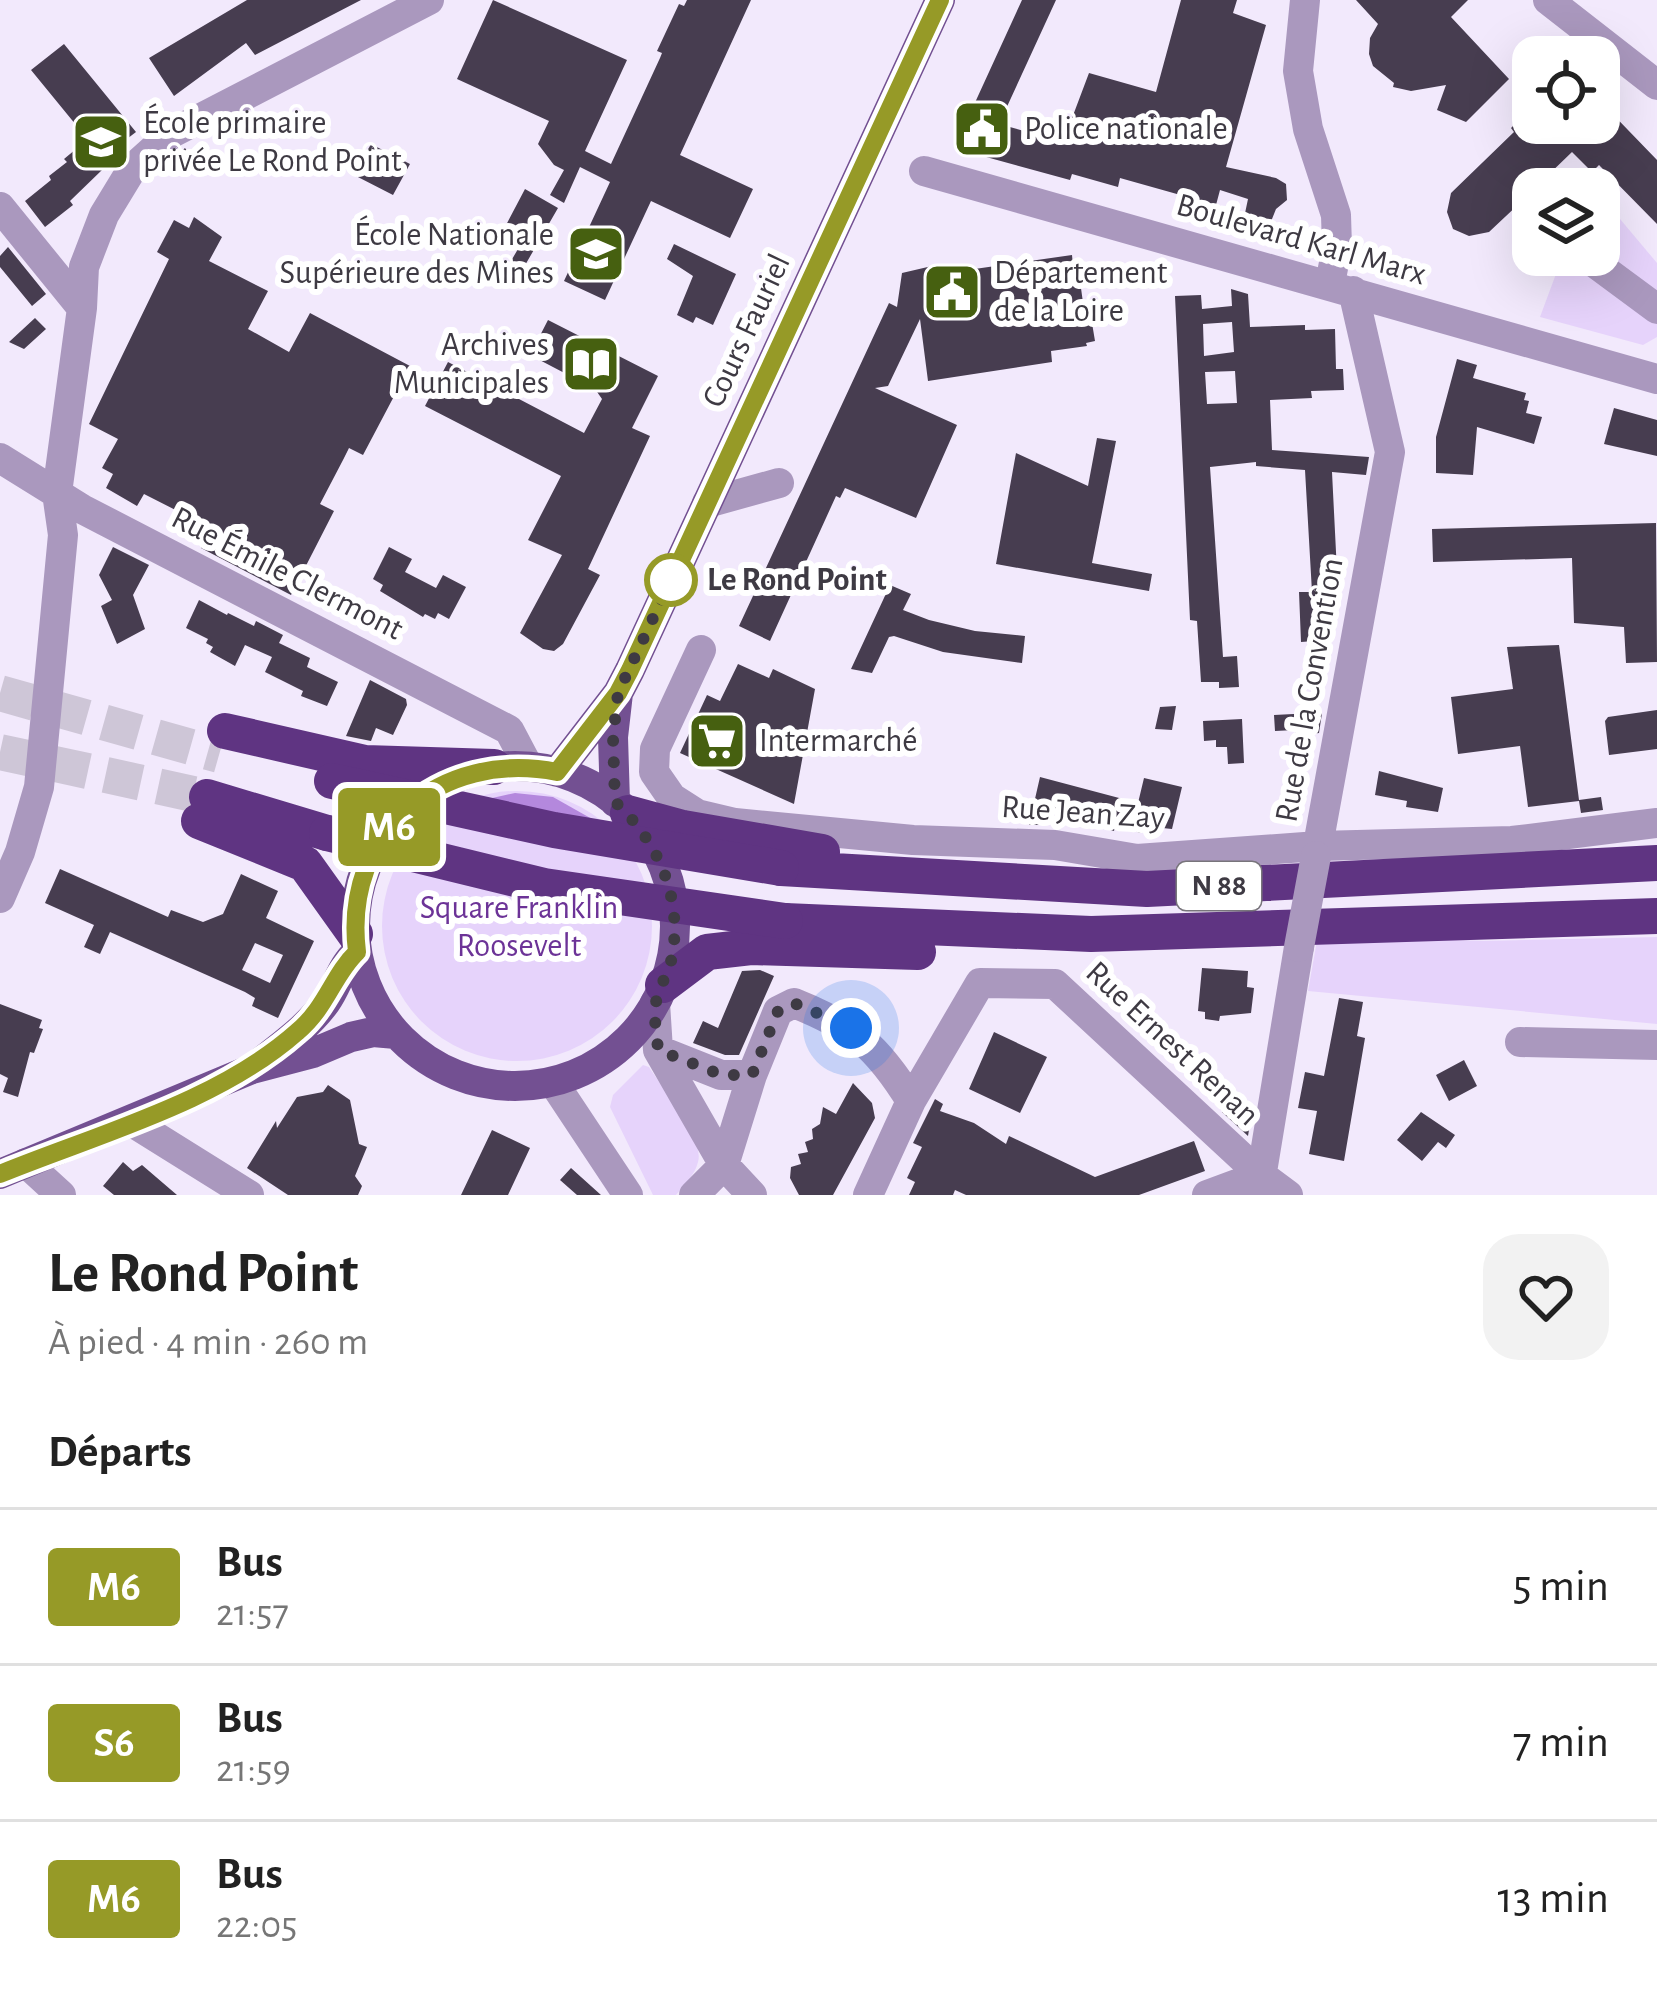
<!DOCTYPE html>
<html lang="fr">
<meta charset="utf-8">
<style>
body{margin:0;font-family:"Alegreya Sans",sans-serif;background:#f2f2f2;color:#222;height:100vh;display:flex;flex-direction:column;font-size:45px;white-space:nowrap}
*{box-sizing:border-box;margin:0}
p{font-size:39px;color:#767676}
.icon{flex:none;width:66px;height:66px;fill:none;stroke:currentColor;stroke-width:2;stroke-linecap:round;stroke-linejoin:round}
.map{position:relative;height:1195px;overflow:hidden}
.panel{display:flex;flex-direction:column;background:#fff;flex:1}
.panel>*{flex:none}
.badge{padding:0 24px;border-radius:9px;font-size:42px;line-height:78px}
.tools{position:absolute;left:1512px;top:36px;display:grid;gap:24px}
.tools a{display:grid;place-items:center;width:108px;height:108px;border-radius:24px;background:#fff;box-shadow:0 12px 48px #0002;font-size:60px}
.you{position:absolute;width:60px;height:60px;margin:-30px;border:9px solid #fff;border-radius:50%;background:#1a73e8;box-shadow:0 0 0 18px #1a73e833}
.map>.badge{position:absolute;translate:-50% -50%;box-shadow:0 0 0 6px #fff}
h2{padding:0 48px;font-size:45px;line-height:108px}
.round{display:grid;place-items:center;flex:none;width:126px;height:126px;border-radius:36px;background:#f2f2f2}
.head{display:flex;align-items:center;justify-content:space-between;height:204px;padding:0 48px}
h1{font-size:57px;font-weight:700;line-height:90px}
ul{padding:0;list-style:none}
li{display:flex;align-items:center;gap:36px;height:156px;padding:0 48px;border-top:3px solid #e0e0e0}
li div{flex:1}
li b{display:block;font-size:45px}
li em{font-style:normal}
li .badge{min-width:132px;font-weight:700;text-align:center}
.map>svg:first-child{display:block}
.green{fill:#e6d3fb}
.water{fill:#b488dd}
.building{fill:#473d50;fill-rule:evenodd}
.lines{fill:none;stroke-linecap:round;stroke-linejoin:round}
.highway-tunnel{stroke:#cec6d7;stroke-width:36;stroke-dasharray:36 18;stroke-linecap:butt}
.minor{stroke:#aa98be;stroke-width:30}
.major{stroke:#735092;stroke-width:30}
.highway{stroke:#5f3482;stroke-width:36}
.minor-bridge{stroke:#aa98be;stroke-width:30}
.highway-bridge{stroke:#5f3482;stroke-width:36}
.line-casing{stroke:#fff;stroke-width:27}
.line{stroke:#969a27;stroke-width:18}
.walk{stroke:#3e3a43;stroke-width:12;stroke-dasharray:0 21.6}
.stop-dot{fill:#fff;stroke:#969a27;stroke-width:6}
.labels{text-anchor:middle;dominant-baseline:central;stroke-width:12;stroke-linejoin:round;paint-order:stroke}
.shield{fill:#fff;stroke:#78757b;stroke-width:3}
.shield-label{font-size:30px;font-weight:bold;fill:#3e3a43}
.poi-label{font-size:33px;fill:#3e3a43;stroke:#fff;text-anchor:start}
.street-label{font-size:33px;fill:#3e3a43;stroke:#fff}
.stop-label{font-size:33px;font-weight:bold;fill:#3e3a43;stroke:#fff;text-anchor:start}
.park-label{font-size:33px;fill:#6c3397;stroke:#fff}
</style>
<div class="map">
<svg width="1657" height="1195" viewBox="0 0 1657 1195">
<rect width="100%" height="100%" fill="#f2e9fc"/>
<path class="green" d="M1599 194 1657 263V337L1643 345 1540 317 1563 255H1599Z
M382 926a135 135 0 1 1 270 0a135 135 0 1 1-270 0Z
M1318 935 1484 941 1657 937V1024L1308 991Z
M643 1065 649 1067C662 1088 705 1138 698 1162 695 1175 684 1185 676 1195H653L610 1107 613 1095Z"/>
<path class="water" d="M515 793 553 797 592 819 470 803Z"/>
<path class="building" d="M247 0H361L255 55 246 43 174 96 149 58Z
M493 0 627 60 585 151 611 164 660 58 662 53 657 51 679 4 684 6 687 0H751L680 155 753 189 730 238 651 201 605 300 564 281 610 182 580 167 564 203 550 195 564 170 554 165 538 144 549 121 457 79Z
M1022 0H1056L999 124 1063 142 1089 73 1156 92 1181 0H1237L1233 13 1266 25 1226 167 1276 178 1286 184 1287 200 1276 209 1268 229 1244 218 1248 199 1220 190 1216 205 1120 178 1118 187 1072 174 1070 180 968 152 970 148 956 144Z
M1356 0H1468L1451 17 1509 79 1466 122 1437 110 1446 85 1411 91 1393 87 1394 83 1373 66 1369 54 1370 38 1378 24Z
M64 44 136 132 115 148 118 151 101 165 103 169 70 201 73 205 45 227 25 201 51 180 49 176 67 162 64 159 82 144 79 141 85 136 31 70Z
M1599 100 1657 160V224L1599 165 1592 172 1572 152 1543 180 1548 189H1533V205L1522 201 1489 232 1469 236 1453 229 1447 212 1451 193 1514 132 1511 128 1533 106V123H1599Z
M371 144 410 164 393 195 354 175Z
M185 148 193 160 174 173 163 167Z
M525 189 558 208 524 267 511 261 525 237 505 227Z
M194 217 222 237 209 261 268 291 248 329 289 352 310 313 410 366 363 455 349 448 343 460 320 504 334 511 291 595 201 548 211 528 144 494 137 506 106 488 113 474 102 468 118 439 89 424 169 259 157 252 174 220 189 228Z
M674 244 736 274 713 325 696 317 693 323 677 315 693 276 667 259Z
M8 247 46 294 32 306 0 267V256Z
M1072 255 1073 266 1108 269 1080 281 1085 317H1091L1095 341 1086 343 1087 346 1051 351 1052 362 928 381 920 319 888 386 875 388 957 425 916 518 845 488 840 498 836 496 770 641 739 626 889 303 897 307 902 273 932 266 933 275Z
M1231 289 1248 294 1250 327 1305 325V330L1335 329 1336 369H1343L1344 390 1311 391 1312 398 1270 400 1272 450 1369 457 1366 475 1332 472 1338 592H1329L1328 640 1301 642 1299 592H1312L1305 470 1256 466V462L1210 467 1223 657 1237 656 1239 687 1219 688V682H1201L1197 621 1190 620 1175 296 1201 295 1202 309 1232 306ZM1232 322 1234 352 1204 356 1203 324ZM1235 371 1237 403 1207 404 1205 372Z
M35 318 46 329 24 349 9 342Z
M548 320 658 376 632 428 650 436 588 569 600 575 563 644 554 651 543 649 520 633 562 555 528 540 561 476 425 406 448 362 584 433 602 399 595 389 530 355Z
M1457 359 1477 365 1473 378 1526 393 1524 400 1529 401 1526 413 1542 417 1534 444 1477 427 1473 475 1436 473V437Z
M1614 408 1657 420V456L1604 444Z
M1097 438 1116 441 1092 563 1152 574 1149 591 996 564 1016 453 1088 486Z
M1656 523 1657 662 1626 663 1624 627 1574 623 1572 558 1433 562 1432 529Z
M113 547 149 565 133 595 145 629 117 644 101 606 112 600 99 575Z
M389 547 412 559 405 572 436 588 443 575 466 587 449 619 438 613 435 619 425 614 423 617 380 591 383 585 373 579Z
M890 585 911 594 903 610 929 620 975 631 1025 636 1022 663 943 652 894 636 889 637 872 673 851 669Z
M199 600 227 615 228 613 254 626 256 621 283 635 279 643 310 658 307 667 338 682 327 706 301 696 303 691 265 672 272 657 245 645 235 666 210 652 213 647 206 643 208 639 186 628Z
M1559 645 1579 800 1601 797 1603 810 1581 813 1579 801 1528 807 1520 746 1458 754 1451 697 1513 689 1507 647Z
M738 664 769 678 773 669 815 689 794 804 680 753 707 695 720 701Z
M370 680 406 699 407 705 393 735 376 728 371 741 346 736Z
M1176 706 1172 730 1155 729 1160 707Z
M1657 710V749L1609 755 1605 721 1608 717Z
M1313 713H1322L1319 733 1311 734 1301 774 1296 773 1295 730 1275 731 1274 715Z
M1242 719 1244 763 1228 764 1227 747H1216V740L1204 741 1203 721Z
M1379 771 1443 788 1438 812 1406 807 1407 801 1375 795Z
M1040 777 1138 803 1144 778 1182 787 1172 829 1143 826 1141 833 1115 826 1114 831 1100 827 1101 822 1050 807 1047 825H1029Z
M60 869 168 917 171 910 203 922 223 914 241 874 278 891 266 918 314 941 278 1018 252 1006 255 998 245 992 110 932 100 954 84 947 94 925 45 903ZM255 943 283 955 270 983 242 970Z
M1202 968 1248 971 1247 987 1254 988 1251 1013 1220 1016 1219 1021 1205 1019V1012L1198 1011Z
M760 970 774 976 739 1055H725L693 1043 703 1021 718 1028 742 971Z
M1339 998 1363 1002 1357 1036 1365 1038 1344 1161 1309 1154 1317 1111 1298 1108 1305 1072 1324 1076Z
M0 1004 42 1020 39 1028 43 1029 34 1053 30 1052 18 1097 3 1092 8 1078 0 1074Z
M994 1032 1047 1057 1020 1113 969 1089Z
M1464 1060 1477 1086 1449 1101 1436 1075Z
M853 1083 872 1103 875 1118 833 1195H799L790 1178 791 1167 801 1164 798 1154 808 1152 805 1142 813 1139 812 1129 820 1124 823 1107 836 1114Z
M328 1085 350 1100 359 1144 367 1147 355 1176 362 1186 358 1195H288L247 1168 276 1121 277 1128 297 1097 323 1092Z
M935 1099 943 1104 940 1111 974 1123 1006 1144 1009 1136 1095 1177 1194 1141 1205 1171 1139 1195H966L955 1190 953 1195H909L915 1182 907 1178 922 1147 913 1143Z
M1253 1105 1248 1136 1222 1112 1238 1107V1110Z
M1421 1112 1455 1135 1446 1148 1438 1142 1422 1161 1397 1140Z
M492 1130 530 1148 508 1195H461Z
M123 1162 133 1171 142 1165 177 1195H114L103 1186Z
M571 1168 601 1195H577L560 1180Z"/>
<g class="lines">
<path class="highway-tunnel" d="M0 693 219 755
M0 752 207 797"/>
<path class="minor" d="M1305 0 1298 71 1308 129 1336 215 1337 247 1330 284
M1548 0 1657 85
M924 171 1657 379
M0 207 82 308
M1584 255 1657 309
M0 458 82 509 509 730 528 766
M707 503 779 483
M701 650 655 749 654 772 672 798 697 814 735 823 913 840 1055 845 1137 859 1318 846 1512 841 1657 823
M1316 856 1390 452 1353 291
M0 898 20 852 39 787 63 535 57 493 82 308 84 267 104 215 132 169 172 133 429 0
M655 1003 658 1050 724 1165 752 1195
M1520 1042 1657 1045
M658 1050 721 1075H752
M553 1082 628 1195
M132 1122 249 1195
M26 1163 61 1195
M1259 1190 1299 947
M694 1195 724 1165 752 1075 778 1011 794 1003C854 1027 877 1046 911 1101
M868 1195 911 1101 980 983 1055 984 1261 1175 1288 1195
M1207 1195 1261 1175"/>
<path class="major" d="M355 926a160 160 0 1 1 320 0a160 160 0 1 1-320 0Z
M557 772 618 693 630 670 940 0
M615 802 613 737 618 693
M261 1062C283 1044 309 1026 326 1002 338 985 341 966 357 952
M0 1174 252 1069 313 1053 351 1037 373 1032 396 1034"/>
<path class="highway" d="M225 731 365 763 494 767
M207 797 327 833
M628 813 683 828 822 852
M199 821 305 864 355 934
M781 868 1147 889 1657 863
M785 921 1091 934 1657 916
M663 985 707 952 751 947 918 952"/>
<path class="minor-bridge" d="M1299 947 1316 856"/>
<path class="highway-bridge" d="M332 781 554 830 781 868
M327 833 544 886 785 921"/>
</g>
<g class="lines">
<defs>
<path id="line" d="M0 1174C98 1134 218 1102 297 1032 327 1007 333 975 357 952 342 831 441 749 557 772L618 693 630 670 940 0"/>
</defs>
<use href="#line" class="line-casing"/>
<use href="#line" class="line"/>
<path class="walk" d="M671 580 618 693 613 737 615 802C658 841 683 898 672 957 669 972 659 987 656 1002 653 1016 657 1035 658 1050L722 1075H752L778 1011 794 1003 851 1028"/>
</g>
<defs>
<symbol id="civic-square" viewBox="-11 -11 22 22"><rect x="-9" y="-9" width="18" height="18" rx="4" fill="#466010" stroke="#fff"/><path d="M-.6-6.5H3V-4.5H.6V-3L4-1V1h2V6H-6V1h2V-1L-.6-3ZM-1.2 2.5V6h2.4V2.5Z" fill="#fff"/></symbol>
<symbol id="school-square" viewBox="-11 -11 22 22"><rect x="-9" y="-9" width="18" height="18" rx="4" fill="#466010" stroke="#fff"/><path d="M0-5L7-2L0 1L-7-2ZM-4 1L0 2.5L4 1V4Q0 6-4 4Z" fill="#fff"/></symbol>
<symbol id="university-square" viewBox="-11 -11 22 22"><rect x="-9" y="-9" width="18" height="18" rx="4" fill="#466010" stroke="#fff"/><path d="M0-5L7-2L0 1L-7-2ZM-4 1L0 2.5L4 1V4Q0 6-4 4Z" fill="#fff"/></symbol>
<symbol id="library-square" viewBox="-11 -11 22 22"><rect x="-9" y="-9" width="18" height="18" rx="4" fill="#466010" stroke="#fff"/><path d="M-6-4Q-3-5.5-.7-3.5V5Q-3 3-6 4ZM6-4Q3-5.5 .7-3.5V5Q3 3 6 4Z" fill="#fff"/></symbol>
<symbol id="supermarket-square" viewBox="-11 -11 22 22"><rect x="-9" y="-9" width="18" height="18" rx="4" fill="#466010" stroke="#fff"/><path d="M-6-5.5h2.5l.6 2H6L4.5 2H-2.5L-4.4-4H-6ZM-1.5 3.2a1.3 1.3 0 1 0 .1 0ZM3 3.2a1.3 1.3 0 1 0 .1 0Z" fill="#fff"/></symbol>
</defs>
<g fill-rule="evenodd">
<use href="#civic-square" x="949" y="96" width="66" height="66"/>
<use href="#school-square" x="68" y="109" width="66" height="66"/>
<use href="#university-square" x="563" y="221" width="66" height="66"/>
<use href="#civic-square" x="919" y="259" width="66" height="66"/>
<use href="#library-square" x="558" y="331" width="66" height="66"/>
<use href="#supermarket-square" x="684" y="708" width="66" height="66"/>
</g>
<circle class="stop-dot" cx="671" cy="580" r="24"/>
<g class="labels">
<rect class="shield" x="1177" y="862" width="84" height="48" rx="9"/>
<g class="shield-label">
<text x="1219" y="886">N 88</text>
</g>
<g class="poi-label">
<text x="143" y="123">École primaire<tspan x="143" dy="38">privée Le Rond Point</tspan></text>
<text x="1024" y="129">Police nationale</text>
<text x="554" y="235" text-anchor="end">École Nationale<tspan x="554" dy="38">Supérieure des Mines</tspan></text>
<text x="994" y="273">Département<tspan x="994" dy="38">de la Loire</tspan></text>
<text x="549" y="345" text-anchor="end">Archives<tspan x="549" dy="38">Municipales</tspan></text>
<text x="759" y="741">Intermarché</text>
</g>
<g class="street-label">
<text transform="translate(1301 240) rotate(16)">Boulevard Karl Marx</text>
<text transform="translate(747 331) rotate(-65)">Cours Fauriel</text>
<text transform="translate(287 574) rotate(27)">Rue Émile Clermont</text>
<text transform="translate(1310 690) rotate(-80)">Rue de la Convention</text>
<text transform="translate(1083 813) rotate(4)">Rue Jean Zay</text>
<text transform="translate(1172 1044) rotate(43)">Rue Ernest Renan</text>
</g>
<g class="stop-label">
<text x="707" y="580">Le Rond Point</text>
</g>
<g class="park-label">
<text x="519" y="908">Square Franklin<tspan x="519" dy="38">Roosevelt</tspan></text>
</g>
</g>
</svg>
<div class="tools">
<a><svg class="icon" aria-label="locate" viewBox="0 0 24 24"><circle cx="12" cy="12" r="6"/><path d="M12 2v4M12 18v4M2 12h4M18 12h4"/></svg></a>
<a><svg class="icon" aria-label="layers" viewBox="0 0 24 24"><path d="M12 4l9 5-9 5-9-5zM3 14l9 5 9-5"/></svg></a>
</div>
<div class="you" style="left:851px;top:1028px"></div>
<b class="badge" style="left:389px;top:827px;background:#969a27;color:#fff">M6</b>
</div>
<section class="panel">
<div class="head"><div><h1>Le Rond Point</h1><p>À pied · 4 min · 260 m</p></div><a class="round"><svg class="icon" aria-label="heart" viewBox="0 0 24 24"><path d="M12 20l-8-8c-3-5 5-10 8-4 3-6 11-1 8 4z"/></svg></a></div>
<h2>Départs</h2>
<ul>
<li><span class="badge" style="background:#969a27;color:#fff">M6</span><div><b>Bus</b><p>21:57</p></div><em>5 min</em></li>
<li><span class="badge" style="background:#969a27;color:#fff">S6</span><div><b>Bus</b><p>21:59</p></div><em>7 min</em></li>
<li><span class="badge" style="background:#969a27;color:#fff">M6</span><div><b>Bus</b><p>22:05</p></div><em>13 min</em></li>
</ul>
</section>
